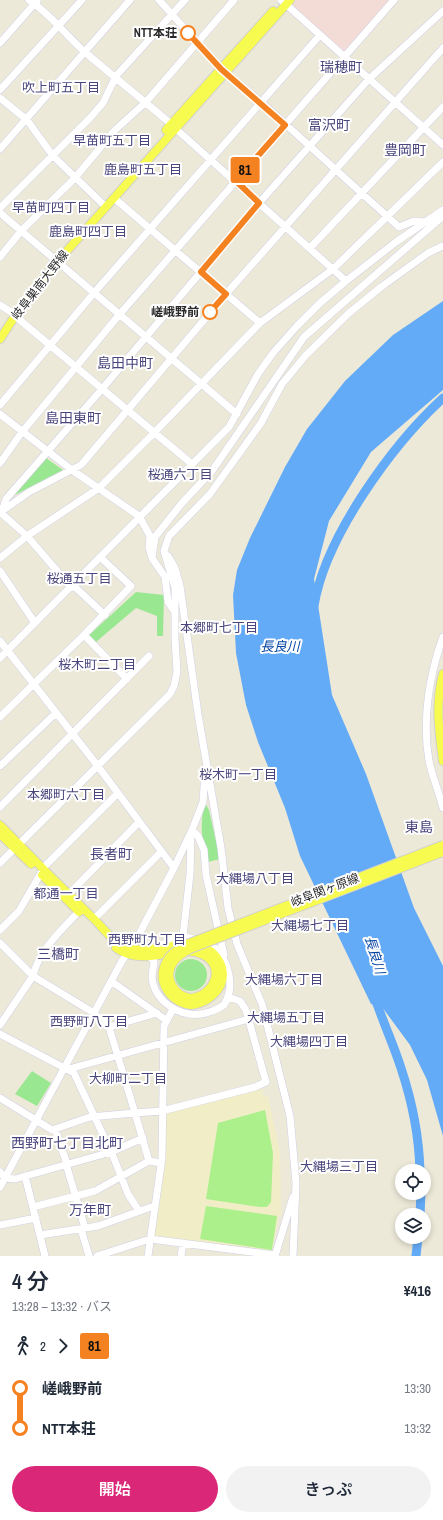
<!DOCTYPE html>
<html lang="ja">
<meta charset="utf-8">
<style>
body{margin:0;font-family:"Archivo Narrow","Noto Sans JP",sans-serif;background:#f2f2f3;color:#1f2937;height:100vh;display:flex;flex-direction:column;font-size:15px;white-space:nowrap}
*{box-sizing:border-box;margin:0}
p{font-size:13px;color:#747a83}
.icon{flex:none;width:22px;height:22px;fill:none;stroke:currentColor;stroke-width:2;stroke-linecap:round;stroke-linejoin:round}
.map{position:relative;height:1256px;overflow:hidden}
.side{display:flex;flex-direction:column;background:#fff;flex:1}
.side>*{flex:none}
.badge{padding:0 8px;border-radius:3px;font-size:14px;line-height:26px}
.buttons{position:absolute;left:395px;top:1164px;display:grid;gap:8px}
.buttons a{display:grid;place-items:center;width:36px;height:36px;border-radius:50%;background:#fff;box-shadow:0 2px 6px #0003;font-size:20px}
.map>.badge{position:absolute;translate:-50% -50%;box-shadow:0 0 0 2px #fff}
.legs{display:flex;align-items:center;gap:6px;height:44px;padding:0 12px;font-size:13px}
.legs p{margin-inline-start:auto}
.overview{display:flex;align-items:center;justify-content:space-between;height:68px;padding:0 12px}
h1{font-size:22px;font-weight:600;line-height:30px}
.action{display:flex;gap:8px;margin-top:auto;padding:8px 12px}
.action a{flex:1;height:46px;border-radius:24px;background:#db2777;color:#fff;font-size:16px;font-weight:600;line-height:46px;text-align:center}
.action a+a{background:#f2f2f3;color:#1f2937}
ul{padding:0 12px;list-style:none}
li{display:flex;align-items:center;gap:14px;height:40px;font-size:15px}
li i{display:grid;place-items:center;width:6px;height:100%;margin:0 5px;background:currentColor}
li i::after{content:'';width:10px;height:10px;margin:-5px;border:3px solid;border-radius:50%;background:#fff}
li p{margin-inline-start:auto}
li:first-child i{background:linear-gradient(#0000 50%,currentColor 0)}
li:last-child i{background:linear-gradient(currentColor 50%,#0000 0)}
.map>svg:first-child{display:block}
.education{fill:#f0edc7}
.medical{fill:#f4dcd6}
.green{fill:#99e891}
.pitch{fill:#acf08c}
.water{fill:#64abf7}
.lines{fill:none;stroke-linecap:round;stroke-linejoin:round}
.river{stroke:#64abf7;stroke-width:9}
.minor-casing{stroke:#d0cfe3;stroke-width:8}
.major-casing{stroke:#d0d0d0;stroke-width:10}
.minor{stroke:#fff;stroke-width:7}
.major{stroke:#f7fb50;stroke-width:8}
.major-bridge-casing{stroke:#d0d0d0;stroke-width:10;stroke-linecap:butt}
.major-bridge{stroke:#f7fb50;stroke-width:8}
.line-1-casing{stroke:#fff;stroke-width:9}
.line-1{stroke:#f58220;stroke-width:6}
.stop-1-dot{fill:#fff;stroke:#f58220;stroke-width:2}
.labels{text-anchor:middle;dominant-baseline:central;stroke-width:4;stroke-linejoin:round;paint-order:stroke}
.stop-label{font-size:12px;font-weight:bold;fill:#292929;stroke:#fff;text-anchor:end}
.street-label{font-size:12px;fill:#292929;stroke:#fff}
.neighbourhood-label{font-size:13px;fill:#4a467d;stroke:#fff}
.water-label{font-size:13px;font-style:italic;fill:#0344a3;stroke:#fff}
.quarter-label{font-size:14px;fill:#4a467d;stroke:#fff}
</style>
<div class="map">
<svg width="443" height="1256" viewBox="0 0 443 1256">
<rect width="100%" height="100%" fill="#ede9d9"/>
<path class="education" d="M261 1086 264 1097 268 1096 280 1152 281 1215 279 1216 272 1251 154 1236 164 1158 165 1113Z"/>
<path class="medical" d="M296 0H392L347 51H344L294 7V2Z"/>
<path class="green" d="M46 458 63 470 9 498Z
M136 592 164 595 163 636H157V616L136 608 96 642 88 636Z
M205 803 209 810 220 859 208 862C202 841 199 825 205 803Z
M175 975a16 16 0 1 1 32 0a16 16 0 1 1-32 0Z
M32 1071 51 1083 37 1106 15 1094Z"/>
<path class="pitch" d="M265 1110 273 1153 271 1202 267 1207H260L206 1199 218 1123Z
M206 1206 277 1216 272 1250 200 1239Z"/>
<path class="water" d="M443 301V390L371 452 329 521 314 579 332 695 366 774 414 908 443 966V1136L427 1080 410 1045 382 1007 371 1004 300 856 285 808 258 742 246 705 236 653 233 595 237 570 250 538 285 467 307 429 345 381 393 335Z"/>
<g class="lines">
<path class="river" d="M314 606C325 537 392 445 443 398
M374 995C382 1020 393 1043 401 1068 412 1101 419 1136 420 1171
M420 1215 421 1193
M416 1256 418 1237"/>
<defs>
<path id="minor" d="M29 0C52 15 66 36 86 53 114 77 143 100 171 124
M159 0 221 69 261 102 399 227 414 221 425 222
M281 0 443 145
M0 43 37 1
M0 90 82 0
M0 98 27 120 53 156 106 207
M175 128 346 281
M0 149 130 0
M114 198 260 323
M0 208 90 118 103 103 116 76 185 0
M0 213 237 414
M310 248 443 107
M0 257 21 231 74 179 115 130 146 102 234 0
M0 305 11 312
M15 316 192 464
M0 405 93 294 320 35
M0 414 72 470 139 516 150 536 149 547 152 558 165 577 168 602 175 612
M0 463 22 432 119 315 394 0
M2 511 6 499 102 389 259 203 369 79 443 11
M2 511 29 492 81 465 226 294 443 48
M0 512 27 536 71 587 76 588 105 615
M168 556 175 568 180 586 198 714 221 848 228 908 237 944 262 1004 290 1116 296 1183 293 1256
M0 558 27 536 99 488 154 433 260 323 333 269 443 162
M152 558 155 537 182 503 212 471 304 337 443 216
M0 571 35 623
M84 635 127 679
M443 637C429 675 422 721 429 761 432 776 439 792 443 808
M0 641 97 765 174 868
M0 658 229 427 258 374 273 353 297 326 320 303 346 281 396 242 443 210
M0 717 84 635 131 586 100 557
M0 766 56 713
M0 807 149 656
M192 830 198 836 204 850 206 875 224 955
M0 863 170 694 174 686 177 672 175 639V588L164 551 169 536 210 494 261 423 282 384 306 355 349 313 381 287 428 253 443 246
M43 868 118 793
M69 894 139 822
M94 919 161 852
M0 930 19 911 41 873
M0 943 33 976 94 1013 109 1027 135 1113 162 1111 255 1087 266 1082 246 1010 240 1001 228 997
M155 947 183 936
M149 956 154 961C154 966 152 972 152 977 154 1001 179 1017 201 1014 209 1013 218 1009 224 1005 230 994 231 987 229 975 223 945 209 944 183 936L190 874 191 835
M111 981 166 1020
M0 1025 33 976C39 949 64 928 82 908
M109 1027 157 1013
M0 1034 74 1073 113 1156 128 1194 139 1211
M69 1069 249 1019
M0 1098 52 1130 90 1117 135 1113 149 1161
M55 1129 67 1164
M66 1164 85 1228
M0 1172 5 1178 15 1179 111 1152 143 1138
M25 1176 45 1256
M0 1187 122 961 136 940 174 868 192 830 203 802 205 772
M33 1207 95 1191 149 1161 161 1163
M0 1225 36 1218
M81 1229 89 1256
M40 1235 98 1226 154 1206
M97 1256 150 1239 275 1255
M148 1256 162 1158 164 1026 173 1009
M181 1256 183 1243
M275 1256 293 1197"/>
<path id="major" d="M166 130 273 11
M0 339 15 316 57 262 290 0
M443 674C435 704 439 731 443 761
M0 825C31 857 63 889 95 920 103 928 113 942 124 947 150 957 195 931 215 955 234 977 216 1002 191 1005
M0 834 31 864
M42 875 79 912
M116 948C146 969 178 942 203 955 226 966 215 995 191 998"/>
</defs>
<use href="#minor" class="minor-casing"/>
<use href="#major" class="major-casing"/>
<use href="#minor" class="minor"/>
<use href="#major" class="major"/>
<defs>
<path id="major-bridge" d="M191 998C175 996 163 978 173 963 176 957 183 953 190 949L443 852
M191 1005C170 1002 156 982 166 962 170 953 179 948 187 944L443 845"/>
</defs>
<use href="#major-bridge" class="major-bridge-casing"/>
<use href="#major-bridge" class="major-bridge"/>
</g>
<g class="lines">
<defs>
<path id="line-1" d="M188 33 221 69 285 125 236 181 259 203 201 272 226 294 210 312"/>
</defs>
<use href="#line-1" class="line-1-casing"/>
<use href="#line-1" class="line-1"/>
</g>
<g class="stop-1-dot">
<circle cx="188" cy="33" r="7"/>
<circle cx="210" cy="312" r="7"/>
</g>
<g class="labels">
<g class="stop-label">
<text x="177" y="33">NTT本荘</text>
<text x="199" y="312">嵯峨野前</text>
</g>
<g class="street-label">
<text transform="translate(40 285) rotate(-52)">岐阜巣南大野線</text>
<text transform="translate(325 890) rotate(-21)">岐阜関ヶ原線</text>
</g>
<g class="neighbourhood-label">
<text x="61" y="87">吹上町五丁目</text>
<text x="112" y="140">早苗町五丁目</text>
<text x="143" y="169">鹿島町五丁目</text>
<text x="51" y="207">早苗町四丁目</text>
<text x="88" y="231">鹿島町四丁目</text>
<text x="180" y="474">桜通六丁目</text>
<text x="79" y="578">桜通五丁目</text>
<text x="219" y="627">本郷町七丁目</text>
<text x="97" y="664">桜木町二丁目</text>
<text x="238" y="774">桜木町一丁目</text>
<text x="66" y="794">本郷町六丁目</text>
<text x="255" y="878">大縄場八丁目</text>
<text x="66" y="893">都通一丁目</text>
<text x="310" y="925">大縄場七丁目</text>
<text x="147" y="939">西野町九丁目</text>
<text x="284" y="979">大縄場六丁目</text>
<text x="286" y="1017">大縄場五丁目</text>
<text x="89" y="1021">西野町八丁目</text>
<text x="309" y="1041">大縄場四丁目</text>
<text x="128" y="1078">大柳町二丁目</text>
<text x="339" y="1166">大縄場三丁目</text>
</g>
<g class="water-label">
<text x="280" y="646">長良川</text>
<text transform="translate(375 955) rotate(73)">長良川</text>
</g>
<g class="quarter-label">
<text x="341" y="67">瑞穂町</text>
<text x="329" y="125">富沢町</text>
<text x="405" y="150">豊岡町</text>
<text x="125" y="363">島田中町</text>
<text x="73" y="418">島田東町</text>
<text x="419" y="827">東島</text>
<text x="111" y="854">長者町</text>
<text x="58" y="954">三橋町</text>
<text x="67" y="1143">西野町七丁目北町</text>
<text x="90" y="1210">万年町</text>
</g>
</g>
</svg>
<div class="buttons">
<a><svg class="icon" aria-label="locate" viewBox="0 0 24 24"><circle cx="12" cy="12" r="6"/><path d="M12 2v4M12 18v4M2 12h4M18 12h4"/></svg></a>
<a><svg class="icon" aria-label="layers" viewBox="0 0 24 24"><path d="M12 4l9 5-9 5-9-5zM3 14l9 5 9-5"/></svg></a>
</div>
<b class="badge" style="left:245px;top:170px;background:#f58220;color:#111">81</b>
</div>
<section class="side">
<div class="overview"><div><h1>4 分</h1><p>13:28 – 13:32 · バス</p></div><b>¥416</b></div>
<div class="legs"><svg class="icon" aria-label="walk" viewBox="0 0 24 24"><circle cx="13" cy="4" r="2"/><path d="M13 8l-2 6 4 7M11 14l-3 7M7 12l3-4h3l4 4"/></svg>2<svg class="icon" aria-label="forward" viewBox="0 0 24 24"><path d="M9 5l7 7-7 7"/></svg><b class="badge" style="background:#f58220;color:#111">81</b></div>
<ul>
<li><i style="color:#f58220"></i><b>嵯峨野前</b><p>13:30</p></li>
<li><i style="color:#f58220"></i><b>NTT本荘</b><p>13:32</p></li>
</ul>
<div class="action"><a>開始</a><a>きっぷ</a></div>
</section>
